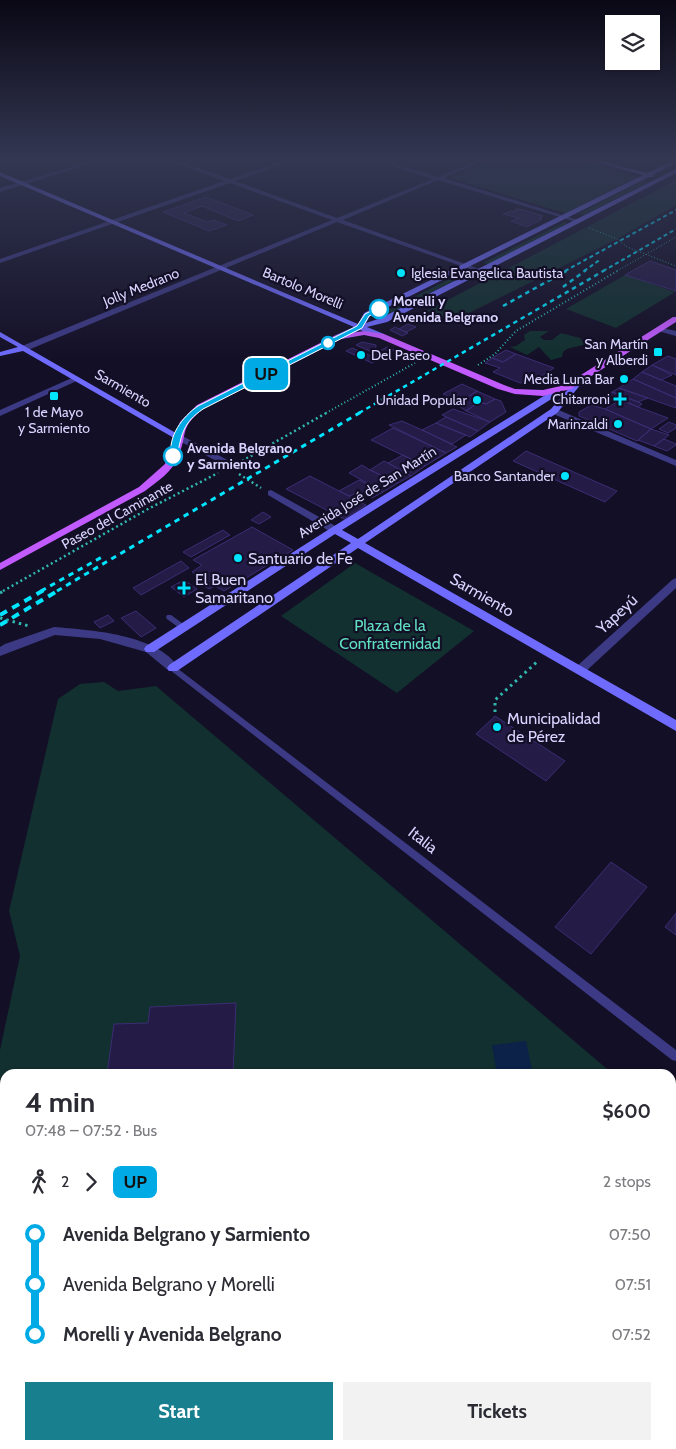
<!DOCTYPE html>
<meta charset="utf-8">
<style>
body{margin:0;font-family:Cabin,sans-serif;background:#f2f2f3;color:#2b2b33;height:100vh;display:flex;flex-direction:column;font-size:19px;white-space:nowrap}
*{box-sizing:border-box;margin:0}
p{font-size:16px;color:#7c7c81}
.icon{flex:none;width:28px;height:28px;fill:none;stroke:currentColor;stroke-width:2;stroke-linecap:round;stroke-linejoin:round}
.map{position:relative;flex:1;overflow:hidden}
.drawer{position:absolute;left:0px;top:1069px;width:676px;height:381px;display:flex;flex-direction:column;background:#fff;border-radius:15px 15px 0 0;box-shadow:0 1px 4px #0004}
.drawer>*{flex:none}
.badge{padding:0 10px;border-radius:8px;font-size:18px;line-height:32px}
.fabs{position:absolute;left:605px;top:15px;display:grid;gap:10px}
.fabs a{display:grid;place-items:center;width:55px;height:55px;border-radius:0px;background:#fff;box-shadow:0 1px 4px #0004;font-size:25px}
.map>.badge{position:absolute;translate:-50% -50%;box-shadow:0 0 0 2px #fff}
.legs{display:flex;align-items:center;gap:8px;height:55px;padding:0 25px;font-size:16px}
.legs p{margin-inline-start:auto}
.summary{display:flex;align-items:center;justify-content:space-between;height:85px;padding:0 25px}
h1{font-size:28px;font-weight:700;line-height:38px}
.cta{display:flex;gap:10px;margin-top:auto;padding:10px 25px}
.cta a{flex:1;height:58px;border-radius:0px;background:#187f8f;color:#fff;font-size:20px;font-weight:700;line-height:58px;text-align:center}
.cta a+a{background:#f2f2f3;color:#2b2b33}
ul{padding:0 25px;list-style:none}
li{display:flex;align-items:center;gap:18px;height:50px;font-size:19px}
li i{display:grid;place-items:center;width:8px;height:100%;margin:0 6px;background:currentColor}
li i::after{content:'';width:12px;height:12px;margin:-6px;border:4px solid;border-radius:50%;background:#fff}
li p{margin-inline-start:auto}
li:first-child i{background:linear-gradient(#0000 50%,currentColor 0)}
li:last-child i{background:linear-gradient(currentColor 50%,#0000 0)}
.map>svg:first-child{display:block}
.green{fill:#12302f}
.water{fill:#0c2248}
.building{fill:#241b47;stroke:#3b2d73}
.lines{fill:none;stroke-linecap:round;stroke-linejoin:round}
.path-far3{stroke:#2fb8b0;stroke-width:1;stroke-dasharray:1 2;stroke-linecap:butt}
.path-far2{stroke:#2fb8b0;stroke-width:2;stroke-dasharray:1 2.5;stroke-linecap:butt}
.path-far1{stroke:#2fb8b0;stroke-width:2.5;stroke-dasharray:2 3;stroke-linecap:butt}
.path{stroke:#2fb8b0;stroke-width:3;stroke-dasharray:2.5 4;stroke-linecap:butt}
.lane{fill:#3d3a85;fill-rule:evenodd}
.street{fill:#3d3a85;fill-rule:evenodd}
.secondary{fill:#6f6bff;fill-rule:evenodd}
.primary{fill:#c25bff;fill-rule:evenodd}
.rail-far3{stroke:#00e5ff;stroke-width:2;stroke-dasharray:4 3;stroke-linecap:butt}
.rail-far2{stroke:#00e5ff;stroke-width:2.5;stroke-dasharray:4.5 4;stroke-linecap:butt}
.rail-far1{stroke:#00e5ff;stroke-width:3;stroke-dasharray:5.5 5;stroke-linecap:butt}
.rail{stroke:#00e5ff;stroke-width:4;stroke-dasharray:8 6;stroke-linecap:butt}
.line-1{fill:#00aae4;stroke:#fff}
.poi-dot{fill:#00e5ff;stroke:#130f26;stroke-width:2}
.stop-1-dot{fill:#fff;stroke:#00aae4;stroke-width:2.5}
.labels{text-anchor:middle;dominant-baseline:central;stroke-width:4.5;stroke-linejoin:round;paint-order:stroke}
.far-poi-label{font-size:14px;fill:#d9d4ff;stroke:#130f26;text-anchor:end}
.far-street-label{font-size:14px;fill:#d9d4ff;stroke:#130f26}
.far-stop-label{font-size:14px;font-weight:bold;fill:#d9d4ff;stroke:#130f26;text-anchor:start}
.poi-label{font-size:16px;fill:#d9d4ff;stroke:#130f26;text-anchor:start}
.street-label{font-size:16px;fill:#d9d4ff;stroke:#130f26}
.park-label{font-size:16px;fill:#5fe0c0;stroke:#130f26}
</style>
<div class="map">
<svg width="676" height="1449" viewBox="0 0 676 1449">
<rect width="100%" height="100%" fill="#130f26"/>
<path class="green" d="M495 158H573L638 177 565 213 450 178Z
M676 180V205L617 239 453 321 427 311Z
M643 181 649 182 584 215 578 214Z
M565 222 567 224 489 264 483 263Z
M463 272 469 273 379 319 373 318Z
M625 275 675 292 616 328 566 309Z
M530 331H549L540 337 544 340H552L561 333 580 338 585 344C577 348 569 346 563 352L562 357 551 360 539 347 527 355 510 347 516 346 525 340 524 335Z
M355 563 474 631 397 693 281 616Z
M104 682 118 691 156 686 613 1074H5V1445H671V1124L676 1128V1449H0V1050L20 956 9 911 58 699 80 684Z"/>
<path class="water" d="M526 1041 533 1074H497L492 1045Z"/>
<path class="building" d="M206 197 253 215 238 221 202 206 184 213 207 222 214 220 227 225 209 231 163 212Z
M517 209 524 210 543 216 539 218 542 219 527 227 511 221 519 218 503 214 511 211 515 212 516 211H514Z
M650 261 676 270V291L625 275Z
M408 324 416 327 406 332 399 329Z
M395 327 399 329 408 333 402 336 390 330Z
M362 342 376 345V347L370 351 356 345Z
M387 347 394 350 372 363 346 351 352 348 371 356Z
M506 350 516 354 503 362 492 358Z
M516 354 554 368 540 377 537 376 529 382 520 383 493 372 500 368 485 363 492 358 503 362Z
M668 356 676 359V375L652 365Z
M652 365 672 375 661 380 642 372Z
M642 372 676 386V398L633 379Z
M633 379 676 398V408L619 388Z
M462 384 477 391 456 404 449 402 454 399 443 394Z
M619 388 648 398 638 402 612 392Z
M477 391 495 399 486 404 479 402 466 411 456 404Z
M612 392 638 402 642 404 638 407 621 399 617 402 603 397Z
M495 399 501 401 506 412 490 422 466 411 479 402 486 404Z
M620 400 638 407 668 418 651 429 605 409Z
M591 405 605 409 651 429 637 441 579 416V412Z
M453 409 490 422 478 431 442 415Z
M446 417 478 431 470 437 436 423Z
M402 421 422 430 457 447 446 453 389 425Z
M669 422 676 425V428L668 433 659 429Z
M436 423 466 435 452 444 422 430Z
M393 428 446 453 425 466 371 440Z
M651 429 669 435 654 446 638 440Z
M664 439 676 444V445L667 451 654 446Z
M526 451 617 491 605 502 513 461Z
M403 455 425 466 411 476 388 463Z
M384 461 388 463 411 476 398 483 370 470Z
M362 465 370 470 398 483 383 492 349 473Z
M310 476 339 491 366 505 344 519 286 489Z
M359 480 383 492 372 498 358 492 350 496 339 491Z
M263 512 271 517 259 524 251 520Z
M252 527 293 550 224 591 215 586 209 589 199 583 205 581 192 572 202 565 193 560Z
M223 530 230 535 191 557 183 552Z
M181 561 189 568 141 595 133 588Z
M184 580 197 589 184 597 171 587Z
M136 611 156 628 141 637 121 618Z
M108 615 114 621 100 628 94 622Z
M495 716 565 761 546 781 476 734Z
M611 862 647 887 591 954 555 927Z
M676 913V935L665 927Z
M236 1003 233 1074H107L114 1024 148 1023 150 1007Z"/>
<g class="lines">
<path class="path-far3" d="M589 228 617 239 627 247 676 266
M617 271 676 237"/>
<path class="path-far2" d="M478 365 495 354 516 331 619 270
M326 413 415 363"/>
<path class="path-far1" d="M242 461 328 412
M239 474 261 488
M3 591 148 509 218 473"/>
<path class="path" d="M0 593 5 590
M0 618 29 626
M495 712V700L538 661"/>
<path class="lane" d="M167 615H171L186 626 187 628 186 630H182L167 619 166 617Z
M173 665 676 1050V1061L672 1060 170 670 169 668Z"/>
<path class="street" d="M101 158H110L0 192V188Z
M162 158H170L230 179 292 158H300L235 181 337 218 433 179 368 158H377L438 177 483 158H491L444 178 581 221 576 222 438 180 343 220 482 270V272H478L337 222 28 350H22V346L332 220 230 183 0 263V259L224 181Z
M658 327 676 331V336L658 331Z
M74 377 81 379 0 416V410Z
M554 408 676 460V466L551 413V409Z
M177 433 235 464 237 466 235 468H229L174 438 173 436Z
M271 490 339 528 340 530 339 532H331L268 495V491Z
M676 578V588L584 673H576L574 670 576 667 672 580Z
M54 627C90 630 158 634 179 668L177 671H169L146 652 100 639 55 635 0 656V647L5 644Z"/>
<path class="secondary" d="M580 158H589L647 173 676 159V163L653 175 654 177H649L370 316 366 323 381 318 674 170 676 169V173L387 322 367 327 384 334V338H381L360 330 342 339H336V335L354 327 0 176V172L2 173 358 324 364 313 643 175Z
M0 332 181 436 177 439 174 438 23 351 0 356V352L18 347 0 337Z
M575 381 582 383 557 413 365 543 676 720V731L358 548 177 671H169L167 668 169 665 351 543 335 534 154 652H146L144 649 146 646 331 528 555 389H561V393L342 530 358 539 551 409Z"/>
<path class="primary" d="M673 317H676V322L571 389 543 396 515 394 498 389 379 338 364 335 341 339 203 409C178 429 189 432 178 457 172 472 158 481 145 491L0 570V563L139 487 165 464 180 422 197 405 336 335 364 331 384 334 504 385 515 389 543 390 565 385Z"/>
<path class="rail-far3" d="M565 271 676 210
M584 271 601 259
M603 271 676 229"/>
<path class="rail-far2" d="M563 287 586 270
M503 306 568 270
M359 413 605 270"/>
<path class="rail-far1" d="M41 591 102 557
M57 591 361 412"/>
<path class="rail" d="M0 615 44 590
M0 625 59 590"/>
</g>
<linearGradient id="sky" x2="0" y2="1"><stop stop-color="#0a0815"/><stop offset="0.44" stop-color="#333752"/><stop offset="1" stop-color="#333752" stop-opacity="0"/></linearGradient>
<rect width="676" height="361" fill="url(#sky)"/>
<path class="line-1" d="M377 308 382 309 369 316 362 328 203 409C183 423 182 433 177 456L171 457C168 436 182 417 198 406L357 326 365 314Z"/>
<g class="poi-dot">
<circle cx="401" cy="273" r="5"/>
<rect x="653" y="347" width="10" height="10" rx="2.5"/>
<circle cx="361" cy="355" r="5"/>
<circle cx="624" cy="379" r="5"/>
<rect x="49" y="391" width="10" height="10" rx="2.5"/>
<path d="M617.5 391.5h5v5h5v5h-5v5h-5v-5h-5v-5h5z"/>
<circle cx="477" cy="400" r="5"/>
<circle cx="618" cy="424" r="5"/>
<circle cx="565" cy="476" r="5"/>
<circle cx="238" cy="558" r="5"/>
<path d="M181.5 580.5h5v5h5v5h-5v5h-5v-5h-5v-5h5z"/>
<circle cx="497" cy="727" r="5"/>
</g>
<g class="stop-1-dot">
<circle cx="379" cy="309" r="9"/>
<circle cx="328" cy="343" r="6"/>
<circle cx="173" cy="456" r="9"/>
</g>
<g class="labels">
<g class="far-poi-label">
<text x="411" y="273" text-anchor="start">Iglesia Evangelica Bautista</text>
<text x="648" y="344">San Martín<tspan x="648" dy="16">y Alberdi</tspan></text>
<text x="371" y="355" text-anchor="start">Del Paseo</text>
<text x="614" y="379">Media Luna Bar</text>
<text x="610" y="399">Chitarroni</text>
<text x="467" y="400">Unidad Popular</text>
<text x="54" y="412" text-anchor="middle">1 de Mayo<tspan x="54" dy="16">y Sarmiento</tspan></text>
<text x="608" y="424">Marinzaldi</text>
<text x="555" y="476">Banco Santander</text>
</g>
<g class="far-street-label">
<text transform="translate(141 287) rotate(-22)">Jolly Medrano</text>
<text transform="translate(303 288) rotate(23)">Bartolo Morelli</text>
<text transform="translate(123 388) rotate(30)">Sarmiento</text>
<text transform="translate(367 492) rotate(-32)">Avenida José de San Martín</text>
<text transform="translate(117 515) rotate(-29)">Paseo del Caminante</text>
</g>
<g class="far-stop-label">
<text x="393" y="301">Morelli y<tspan x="393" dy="16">Avenida Belgrano</tspan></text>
<text x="187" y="448">Avenida Belgrano<tspan x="187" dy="16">y Sarmiento</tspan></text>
</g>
<g class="poi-label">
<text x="248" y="558">Santuario de Fe</text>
<text x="195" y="579">El Buen<tspan x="195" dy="18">Samaritano</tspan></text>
<text x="507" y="718">Municipalidad<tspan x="507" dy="18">de Pérez</tspan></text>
</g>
<g class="street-label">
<text transform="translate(482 595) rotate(30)">Sarmiento</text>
<text transform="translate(617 614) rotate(-43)">Yapeyú</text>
<text transform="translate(423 840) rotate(38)">Italia</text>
</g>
<g class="park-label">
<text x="390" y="625">Plaza de la<tspan x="390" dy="18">Confraternidad</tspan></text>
</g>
</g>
</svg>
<div class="fabs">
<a><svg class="icon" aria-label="layers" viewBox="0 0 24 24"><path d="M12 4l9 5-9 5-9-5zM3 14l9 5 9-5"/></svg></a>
</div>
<b class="badge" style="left:266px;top:374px;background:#00aae4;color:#111">UP</b>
<section class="drawer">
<div class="summary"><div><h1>4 min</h1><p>07:48 – 07:52 · Bus</p></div><b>$600</b></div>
<div class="legs"><svg class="icon" aria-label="walk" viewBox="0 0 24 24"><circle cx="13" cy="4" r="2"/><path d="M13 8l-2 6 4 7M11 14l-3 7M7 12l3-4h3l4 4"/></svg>2<svg class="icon" aria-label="forward" viewBox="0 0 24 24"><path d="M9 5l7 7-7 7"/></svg><b class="badge" style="background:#00aae4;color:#111">UP</b><p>2 stops</p></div>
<ul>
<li><i style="color:#00aae4"></i><b>Avenida Belgrano y Sarmiento</b><p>07:50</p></li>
<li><i style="color:#00aae4"></i><span>Avenida Belgrano y Morelli</span><p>07:51</p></li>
<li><i style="color:#00aae4"></i><b>Morelli y Avenida Belgrano</b><p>07:52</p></li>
</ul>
<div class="cta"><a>Start</a><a>Tickets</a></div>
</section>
</div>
